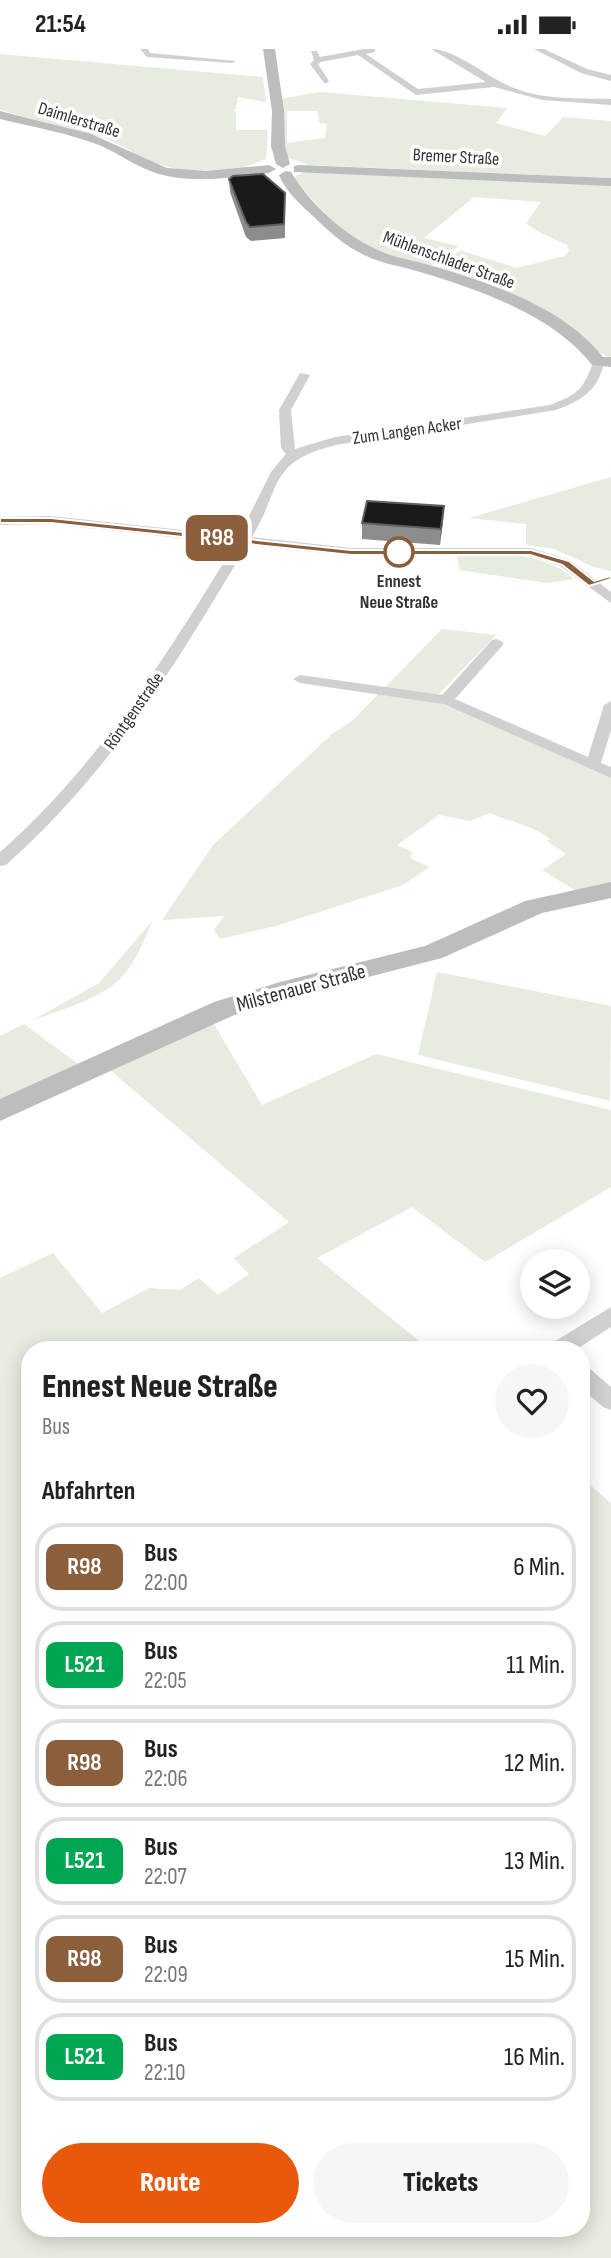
<!DOCTYPE html>
<html lang="de">
<meta charset="utf-8">
<style>
body{margin:0;font-family:"Sofia Sans Condensed",sans-serif;background:#f6f6f6;color:#222;height:100vh;display:flex;flex-direction:column;font-size:26px;white-space:nowrap}
*{box-sizing:border-box;margin:0}
p{font-size:23px;color:#767676}
.icon{flex:none;width:38px;height:38px;fill:none;stroke:currentColor;stroke-width:2;stroke-linecap:round;stroke-linejoin:round}
.map{position:relative;flex:1;overflow:hidden}
.drawer{position:absolute;left:21px;top:1292px;width:569px;height:896px;display:flex;flex-direction:column;background:#fff;border-radius:28px;box-shadow:0 4px 18px #0003}
.drawer>*{flex:none}
.badge{padding:0 14px;border-radius:10px;font-size:24px;line-height:46px}
.tools{position:absolute;left:520px;top:1200px;display:grid;gap:14px}
.tools a{display:grid;place-items:center;width:70px;height:70px;border-radius:50%;background:#fff;box-shadow:0 4px 18px #0003;font-size:35px}
.map>.badge{position:absolute;translate:-50% -50%;box-shadow:0 0 0 4px #fff}
h2{padding:0 21px;font-size:26px;line-height:63px}
.round{display:grid;place-items:center;flex:none;width:74px;height:74px;border-radius:37px;background:#f6f6f6}
.overview{display:flex;align-items:center;justify-content:space-between;height:119px;padding:0 21px}
h1{font-size:33px;font-weight:800;line-height:52px}
.primary-button{display:flex;gap:14px;margin-top:auto;padding:14px 21px}
.primary-button a{flex:1;height:80px;border-radius:42px;background:#ea580c;color:#fff;font-size:28px;font-weight:800;line-height:80px;text-align:center}
.primary-button a+a{background:#f6f6f6;color:#222}
ul{padding:0;list-style:none}
li{display:flex;align-items:center;gap:21px;height:88px;margin:0 14px 10px;padding:0 7px;border:4px solid #e0e0e0;border-radius:28px}
li div{flex:1}
li b{display:block;font-size:26px}
li em{font-style:normal}
li .badge{min-width:77px;font-weight:700;text-align:center}
.status{display:flex;justify-content:space-between;align-items:center;height:49px;padding:0 35px;background:#fff;direction:ltr}
.status svg{height:19px;fill:currentColor}
.map>svg:first-child{display:block}
.green{fill:#e6ecdf;fill-rule:evenodd}
.lines{fill:none;stroke-linecap:round;stroke-linejoin:round}
.street{fill:#d0d0d0;fill-rule:evenodd}
.secondary{fill:#bdbdbd;fill-rule:evenodd}
.wall{fill:#8c8c8c}
.shaded-wall{fill:#5f5f5f}
.building{fill:#1a1a1a;stroke:#5f5f5f;stroke-width:2}
.line{fill:#8b5e3c;stroke:#fff;stroke-width:2}
.stop-dot{fill:#fff;stroke:#8b5e3c;stroke-width:3.5}
.labels{text-anchor:middle;dominant-baseline:central;stroke-width:7;stroke-linejoin:round;paint-order:stroke}
.far-street-label{font-size:18px;fill:#333;stroke:#fff}
.far-stop-label{font-size:18px;font-weight:bold;fill:#333;stroke:#fff}
.street-label{font-size:21px;fill:#333;stroke:#fff}
</style>
<div class="status"><b>21:54</b><svg viewBox="0 0 49 12"><path d="M0 12V9h3v3zM5 12V6h3v6zM10 12V3h3v9zM15 12V0h3v12zM26 1h20v11H26zM47 4h2v5h-2z"/></svg></div>
<div class="map">
<svg width="611" height="2209" viewBox="0 0 611 2209">
<rect width="100%" height="100%" fill="#fff"/>
<path class="green" d="M0 5 263 28 266 53 238 48 236 60 233 61 236 63V81H268L266 110 242 119 186 123 149 112 110 91 0 61Z
M320 43 507 59 496 74 545 87 563 68 611 72V129L309 116 285 108 280 50ZM287 62H318L319 74 327 75 325 89 287 94Z
M306 123 611 136V310L479 236 484 233 468 232 438 220 460 201 516 219 565 207 569 202 567 196 537 182 526 174 541 153 474 148 424 189 459 197 429 218 380 204 337 178 295 131V127Z
M611 428V522L594 518 554 500 526 496V475L469 469Z
M456 505C496 506 542 501 574 530L547 534 460 521Z
M442 580 496 586 433 651 611 729V836L576 842 542 821 566 805 547 792 550 790C532 776 510 773 490 764L470 772 439 766 397 796 412 803 411 810 430 818 403 836 276 877 220 890 214 881 224 867 162 871 213 796 332 685 352 672Z
M153 871C144 891 136 913 121 929 101 950 57 962 31 972L99 934Z
M437 923 611 957 610 1052 418 1006Z
M212 972 262 1056 376 1005 611 1061V1138L485 1213 412 1158 317 1209 429 1300H30V2179H581V1428L611 1454V2209H0V1229L53 1204 102 1264 149 1239 180 1241 199 1229 218 1246 249 1225 234 1209 289 1173 111 1022Z
M24 975 81 1017 0 1055V987Z"/>
<g class="lines">
<path class="street" d="M140 0H148L150 4 236 12 232 14 147 8Z
M364 0H375V3L366 5 418 40 486 33 431 0C456 0 489 30 514 39 544 51 579 49 611 50V56L542 51 494 38 416 46 358 6 321 13 318 15 329 32 325 35 310 15 314 11 311 2H317L320 8Z
M534 0H544L587 20 611 26V32L581 24Z
M594 311 604 313C599 341 581 352 556 361L336 396C268 413 283 436 252 488L351 499H531L570 511 611 543V554L560 517 530 507H351L247 496C175 617 112 721 6 816L0 817V803C99 716 167 606 235 495L51 475 0 476V468L51 467 239 487 271 423 286 405 281 399 279 361 300 324 310 326 291 361 295 400 335 388 550 356C581 344 583 340 594 311Z
M497 590 504 594 502 597 455 650 588 708 604 656 611 652V681L601 714 611 718V729L443 655 300 634 293 630 300 626 442 646 492 591Z
M611 1258V1278L577 1300H550L552 1294Z
M581 1317 589 1319 611 1338V1361L603 1358 581 1339Z"/>
<path class="secondary" d="M263 0H275L284 62 285 97 290 115 283 119 276 115 271 97 272 62Z
M0 62 91 85 167 119 205 122 269 116 276 120 269 124C235 128 201 134 167 127 142 122 122 106 99 96 67 84 33 78 0 70Z
M299 116 611 129V137L294 123V117Z
M286 122 291 123C310 155 344 186 378 201 394 209 412 211 429 216 488 233 564 258 603 308H611V318L592 316C553 266 480 241 420 223 401 217 382 215 364 206 345 197 328 182 313 167 300 155 286 143 279 126Z
M611 833V849L542 864 442 909 283 950 232 967 0 1072V1050L214 953 280 933 425 897 525 852Z"/>
</g>
<path class="wall" d="M229 130 285 144V189L251 192 246 188 230 143Z
M444 457 440 496 362 490V474Z"/>
<path class="shaded-wall" d="M444 457 443 473 440 496 441 480Z"/>
<path class="building" d="M263 125 285 144 284 175 250 178 246 173 229 130 233 127Z
M367 452 444 457 441 480 362 474Z"/>
<path class="line" d="M51 469 351 501H531L569 512 594 532 611 527V530L589 537 562 516 530 506H351L51 474H0V469Z"/>
<circle class="stop-dot" cx="399" cy="503" r="14"/>
<g class="labels">
<g class="far-street-label">
<text transform="translate(79 71) rotate(17)">Daimlerstraße</text>
<text transform="translate(456 108) rotate(3)">Bremer Straße</text>
<text transform="translate(449 211) rotate(20)">Mühlenschlader Straße</text>
<text transform="translate(407 382) rotate(-8)">Zum Langen Acker</text>
<text transform="translate(134 662) rotate(-55)">Röntgenstraße</text>
</g>
<g class="far-stop-label">
<text x="399" y="532">Ennest<tspan x="399" dy="21">Neue Straße</tspan></text>
</g>
<g class="street-label">
<text transform="translate(301 939) rotate(-15)">Milstenauer Straße</text>
</g>
</g>
</svg>
<div class="tools">
<a><svg class="icon" aria-label="layers" viewBox="0 0 24 24"><path d="M12 4l9 5-9 5-9-5zM3 14l9 5 9-5"/></svg></a>
</div>
<b class="badge" style="left:217px;top:489px;background:#8b5e3c;color:#fff">R98</b>
<section class="drawer">
<div class="overview"><div><h1>Ennest Neue Straße</h1><p>Bus</p></div><a class="round"><svg class="icon" aria-label="heart" viewBox="0 0 24 24"><path d="M12 20l-8-8c-3-5 5-10 8-4 3-6 11-1 8 4z"/></svg></a></div>
<h2>Abfahrten</h2>
<ul>
<li><span class="badge" style="background:#8b5e3c;color:#fff">R98</span><div><b>Bus</b><p>22:00</p></div><em>6 Min.</em></li>
<li><span class="badge" style="background:#00a651;color:#fff">L521</span><div><b>Bus</b><p>22:05</p></div><em>11 Min.</em></li>
<li><span class="badge" style="background:#8b5e3c;color:#fff">R98</span><div><b>Bus</b><p>22:06</p></div><em>12 Min.</em></li>
<li><span class="badge" style="background:#00a651;color:#fff">L521</span><div><b>Bus</b><p>22:07</p></div><em>13 Min.</em></li>
<li><span class="badge" style="background:#8b5e3c;color:#fff">R98</span><div><b>Bus</b><p>22:09</p></div><em>15 Min.</em></li>
<li><span class="badge" style="background:#00a651;color:#fff">L521</span><div><b>Bus</b><p>22:10</p></div><em>16 Min.</em></li>
</ul>
<div class="primary-button"><a>Route</a><a>Tickets</a></div>
</section>
</div>
